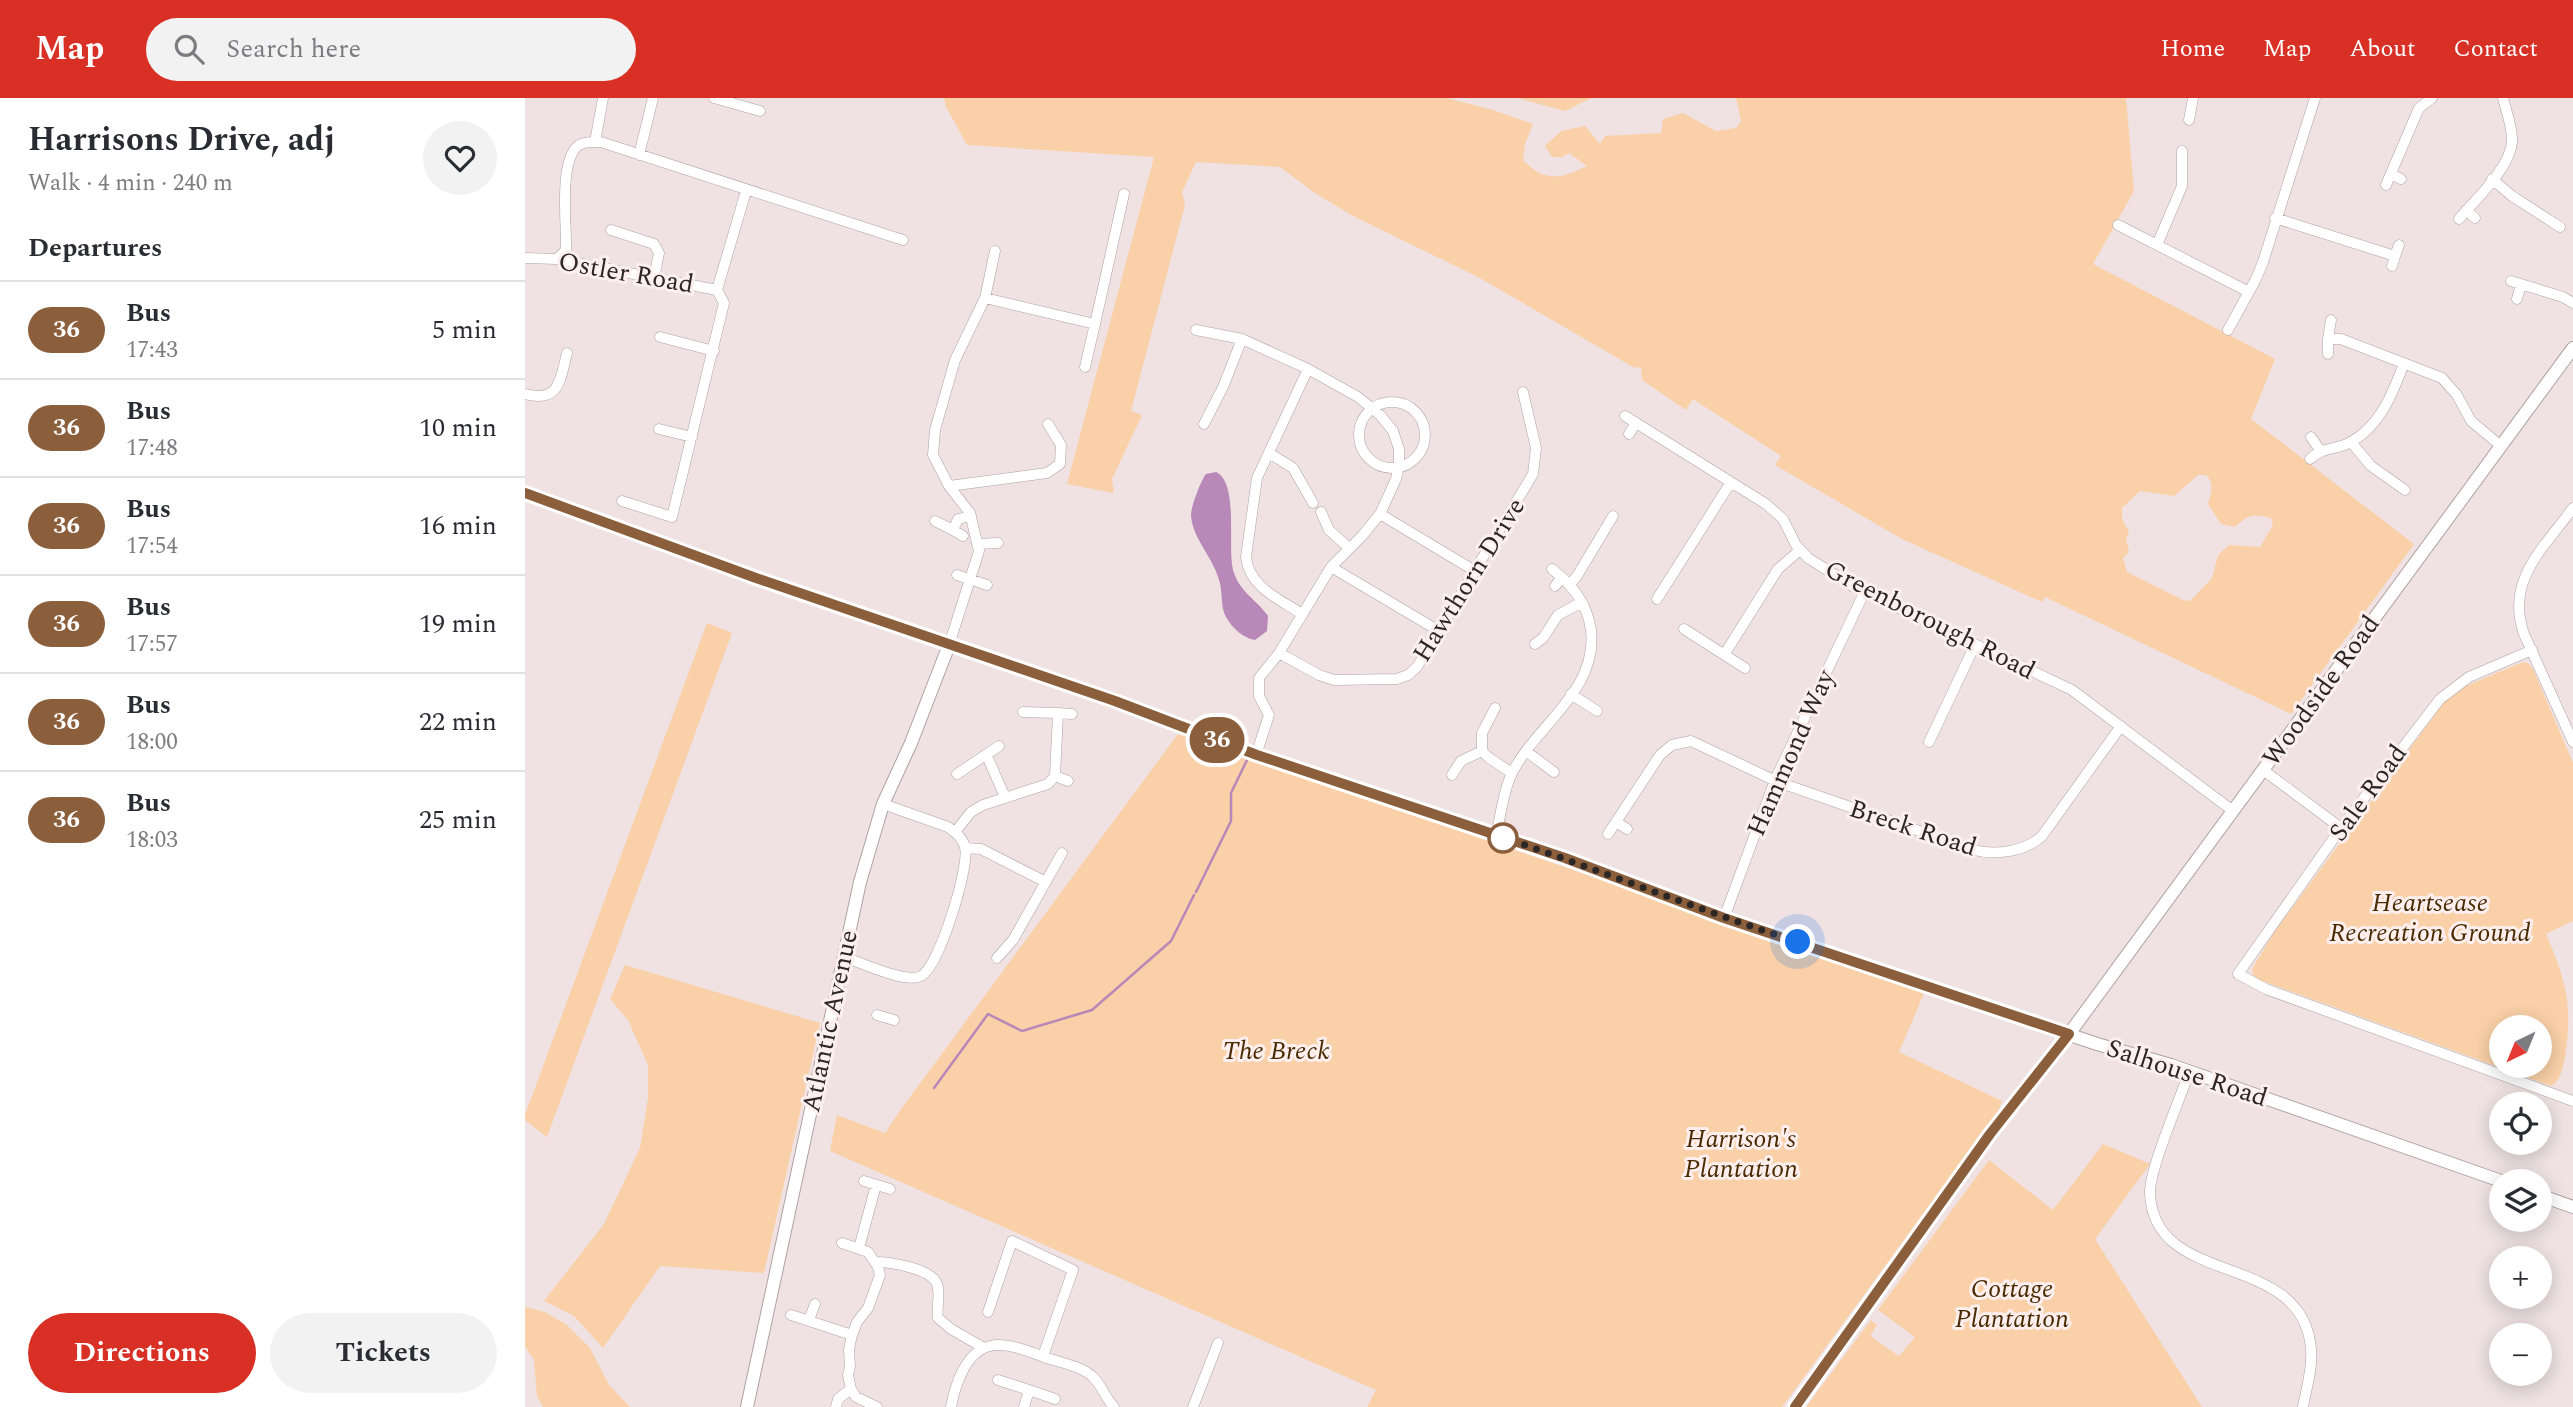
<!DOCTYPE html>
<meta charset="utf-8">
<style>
body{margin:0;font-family:Spectral,serif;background:#f2f2f3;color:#2b2b33;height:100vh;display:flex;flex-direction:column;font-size:26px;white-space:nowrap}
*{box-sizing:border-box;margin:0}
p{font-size:23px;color:#7c7c81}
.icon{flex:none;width:38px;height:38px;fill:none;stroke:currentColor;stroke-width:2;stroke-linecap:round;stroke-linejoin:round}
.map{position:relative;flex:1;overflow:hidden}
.panel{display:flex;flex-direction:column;background:#fff;width:525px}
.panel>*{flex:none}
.badge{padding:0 14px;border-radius:23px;font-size:24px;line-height:46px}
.needle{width:46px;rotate:223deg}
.controls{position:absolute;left:1964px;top:917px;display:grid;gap:14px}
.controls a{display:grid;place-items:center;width:63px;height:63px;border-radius:50%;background:#fff;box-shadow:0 4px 18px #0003;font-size:35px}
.you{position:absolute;width:35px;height:35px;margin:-18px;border:5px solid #fff;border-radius:50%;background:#1a73e8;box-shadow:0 0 0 10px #1a73e833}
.map>.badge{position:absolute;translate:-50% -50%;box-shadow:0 0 0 4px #fff}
h2{padding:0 28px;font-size:26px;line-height:63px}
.round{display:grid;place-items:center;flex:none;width:74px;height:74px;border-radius:37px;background:#f2f2f3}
.overview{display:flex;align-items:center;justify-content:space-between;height:119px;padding:0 28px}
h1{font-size:33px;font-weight:700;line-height:52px}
.button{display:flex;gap:14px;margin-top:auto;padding:14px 28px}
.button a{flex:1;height:80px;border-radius:42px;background:#d93025;color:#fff;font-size:28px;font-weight:700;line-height:80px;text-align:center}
.button a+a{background:#f2f2f3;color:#2b2b33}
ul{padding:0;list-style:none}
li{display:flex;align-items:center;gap:21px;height:98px;padding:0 28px;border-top:2px solid #e1e1e2}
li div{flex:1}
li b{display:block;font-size:26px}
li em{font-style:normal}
li .badge{min-width:77px;font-weight:700;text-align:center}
header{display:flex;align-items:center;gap:42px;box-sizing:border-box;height:98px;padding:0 35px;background:#d93025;color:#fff}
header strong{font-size:33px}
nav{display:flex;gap:38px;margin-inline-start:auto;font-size:24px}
.search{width:490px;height:63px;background:#f2f2f3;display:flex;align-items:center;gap:18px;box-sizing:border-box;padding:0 24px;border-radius:38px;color:#7c7c81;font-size:26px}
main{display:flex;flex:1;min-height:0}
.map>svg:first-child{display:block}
.green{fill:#f9d0a7;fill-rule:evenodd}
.water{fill:#b788b8}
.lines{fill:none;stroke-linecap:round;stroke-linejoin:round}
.stream{stroke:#b788b8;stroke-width:2.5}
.minor-casing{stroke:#afa1a2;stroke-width:11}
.tertiary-casing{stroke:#afa1a2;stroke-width:14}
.minor{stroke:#fff;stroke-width:10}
.tertiary{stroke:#fff;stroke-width:12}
.line-casing{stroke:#fff;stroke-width:16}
.line{stroke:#8b5e3c;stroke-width:10}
.walk{stroke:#2c2727;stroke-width:7;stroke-dasharray:0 12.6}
.stop-dot{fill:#fff;stroke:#8b5e3c;stroke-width:3.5}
.labels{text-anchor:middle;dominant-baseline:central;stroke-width:6;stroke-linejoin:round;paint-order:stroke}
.street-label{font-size:26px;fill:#2c2727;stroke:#feefef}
.park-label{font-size:26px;font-style:italic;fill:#4b2c02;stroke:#feefef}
</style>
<header>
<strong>Map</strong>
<div class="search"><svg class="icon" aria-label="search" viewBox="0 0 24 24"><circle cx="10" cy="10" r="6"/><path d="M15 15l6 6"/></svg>Search here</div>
<nav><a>Home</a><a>Map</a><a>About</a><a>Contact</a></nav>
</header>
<main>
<section class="panel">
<div class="overview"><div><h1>Harrisons Drive, adj</h1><p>Walk · 4 min · 240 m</p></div><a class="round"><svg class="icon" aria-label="heart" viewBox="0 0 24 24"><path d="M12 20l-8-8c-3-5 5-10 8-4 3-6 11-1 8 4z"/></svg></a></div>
<h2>Departures</h2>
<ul>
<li><span class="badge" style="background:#8b5e3c;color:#fff">36</span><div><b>Bus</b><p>17:43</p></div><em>5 min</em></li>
<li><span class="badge" style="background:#8b5e3c;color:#fff">36</span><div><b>Bus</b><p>17:48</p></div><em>10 min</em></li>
<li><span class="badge" style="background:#8b5e3c;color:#fff">36</span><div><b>Bus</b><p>17:54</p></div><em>16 min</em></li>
<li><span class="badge" style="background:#8b5e3c;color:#fff">36</span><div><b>Bus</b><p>17:57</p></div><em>19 min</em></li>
<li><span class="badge" style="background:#8b5e3c;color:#fff">36</span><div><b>Bus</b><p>18:00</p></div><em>22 min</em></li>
<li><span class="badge" style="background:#8b5e3c;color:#fff">36</span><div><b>Bus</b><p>18:03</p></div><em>25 min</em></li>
</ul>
<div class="button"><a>Directions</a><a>Tickets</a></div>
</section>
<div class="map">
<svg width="2048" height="1309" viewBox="0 0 2048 1309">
<rect width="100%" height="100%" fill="#f0e2e2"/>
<path class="green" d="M419 0H922L968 12 1008 26 1000 46 998 62C1020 85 1036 81 1062 68L1044 55 1037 59H1027L1020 48 1036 33 1060 28 1075 46 1080 38 1136 35 1138 21 1158 15 1191 33 1211 30 1216 23 1211 0H1601L1609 93 1568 166 1750 261 1726 321 1889 446 1766 616 1520 499 1517 504 1377 441 1250 367 1256 358 1168 301 1161 312 1117 282 1116 270 1108 269 953 179 828 118 790 95 755 69 671 64 657 94 660 107 606 313 617 317 587 381 589 395 542 386 629 59 442 47 421 9ZM1673 377H1681C1690 386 1686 394 1683 406L1696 426 1710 429C1723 417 1728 415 1746 420L1748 427 1735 449 1704 447 1693 457 1687 480 1665 503 1658 502 1602 474 1598 460 1604 454 1601 441 1604 434 1597 421V410L1615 393 1649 398Z
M992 0H1066L1040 13Z
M182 525 207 535 22 1039 0 1022V1017Z
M1998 564 2003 565 2008 571 2048 665V823L2021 836C2043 887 2048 910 2039 965 2036 974 2035 983 2026 988L1735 882 1728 877 1727 871 1750 833 1920 603 1936 590ZM1976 929H2014V968H1976Z
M653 636 1400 893 1374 954 1477 1003 1474 1012 1257 1309H842L851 1292 305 1053 312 1017 360 1035 376 1011Z
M100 867 295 925 239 1175 135 1168 78 1250 49 1218 19 1203 79 1126 115 1050 123 1000V967L103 922 85 901Z
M1578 1046 1625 1066 1570 1141 1677 1309H1281L1346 1222 1352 1227 1345 1238 1374 1258 1390 1239 1353 1212 1464 1062 1528 1112Z
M0 1209 20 1214 42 1227 65 1250 84 1287 105 1309H18L12 1298 9 1262 0 1248Z"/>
<path class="water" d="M691 374C715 385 701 453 709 475 716 495 732 502 743 518L742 533 730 542C718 540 707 530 701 519 695 509 698 493 694 482 688 459 667 440 666 417 666 409 676 382 681 376Z"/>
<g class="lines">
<path class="stream" d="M671 794 706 723V695L723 660
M409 990 463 916 497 933 567 912 646 843 669 797"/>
<defs>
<path id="minor" d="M189 0 235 13
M1664 22 1668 0
M70 44 78 0
M114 57 128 0
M1866 76 1876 81
M1967 81 1987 98 2035 129
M1861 87 1894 10 1907 0
M1941 112 1950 120
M1750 120 1870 158 1867 168
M1934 121C1951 101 1985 70 1987 44 1988 30 1981 13 1978 0
M1593 127 1724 194
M86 132 129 146 134 155 129 180
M1632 147 1657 88V53
M1870 158 1874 147
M0 160 32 161 192 192
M32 161 41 152C42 128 33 62 54 47 60 43 69 44 76 44L378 142
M1986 183 2038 199 2048 205
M192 192 221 93
M460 200 570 226 560 269
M1992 201 1996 186
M1806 222 1803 241H1816L1917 280 1932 297 1946 323 1976 348
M570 226 599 96
M671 232 717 241 783 271 833 299 855 317 868 333 874 351V369L871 381 855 416 837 438 806 469 754 555 734 580V598L744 617 731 657
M1703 232 1731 181 1738 164 1790 0
M135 239 189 253
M1803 241V256
M0 296C35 305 35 282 42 255
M834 337a33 33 0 1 1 66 0a33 33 0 1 1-66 0Z
M1100 318 1241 406 1258 421 1271 447 1283 460 1329 489 1547 592 1708 713
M679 326 698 289 717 241
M134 331 167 339
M1104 336 1111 325
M1786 339 1795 352
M1826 344 1846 368 1880 392
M744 355 768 370 788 405
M1785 361C1797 349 1810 352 1824 345 1855 329 1868 295 1879 265
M424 388 522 375 535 366 536 347 523 326
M97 403 147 419 199 205 192 192
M2048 410C2019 450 1980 482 1999 536L2048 644
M796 414 804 432 824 450
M855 416 950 473
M410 423 428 432
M438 438 428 432 433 421 446 418
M452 446 473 445
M806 469 914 533
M432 477 462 487
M1045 486 1052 478 1088 418
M1030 488 1037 479
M1132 501 1206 384
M777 516C754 501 724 489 721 459L732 380 783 271
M1159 531 1220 570
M1010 546 1018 540 1033 517 1057 504
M424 547 454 453 445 415 424 388 408 357 410 332 430 262 460 200 470 153
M2007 552 1944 579 1915 601 1816 730 1713 876 1741 891 2048 1003
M754 555 794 577 809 582 872 581 883 577 892 569 1008 376 1011 350 998 294
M1199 557 1253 471 1275 452
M1046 596 1072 613
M970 610 957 635V653L964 660 987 675
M533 615 547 616
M1404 644 1450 547
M1002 654 1029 674
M462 658 480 699
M1738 672 1816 730
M432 676 474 648
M927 677 936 663 957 653
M530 678 543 683
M1091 724 1102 731
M430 734 446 714 458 707 523 686 530 678 533 615 498 614
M1083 736 1135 657 1147 647 1166 643 1253 684 1449 752C1471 758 1501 753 1517 738L1596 628
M971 737C976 717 978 693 987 675 1012 626 1073 593 1066 532 1062 505 1048 488 1027 471
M440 750 456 751 521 784
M1199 820 1250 682 1340 493
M319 859C335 864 381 886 396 878 414 869 445 769 440 749 437 739 431 735 423 729L358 706
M472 860 488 842 537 755
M352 917 369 922
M1664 974C1655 1002 1624 1071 1625 1096 1630 1192 1778 1151 1786 1251 1788 1270 1781 1291 1778 1309
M339 1083 365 1091
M317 1145 343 1154 353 1169 355 1177 343 1210 332 1224 327 1237 324 1251 325 1269 323 1277 326 1291 331 1299 352 1309
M334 1150 351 1087
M351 1164C366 1164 407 1171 412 1186 416 1196 411 1209 413 1220L426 1231 459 1250
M463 1214 487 1143 548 1172 518 1258
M266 1217 327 1237
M284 1222 290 1206
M473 1282 504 1292 499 1309
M504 1292 530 1301
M311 1309 313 1301 326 1291
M426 1309C430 1288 440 1254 465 1248 482 1244 506 1254 522 1260 537 1265 555 1268 567 1278 577 1287 580 1300 589 1309
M668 1309 693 1245"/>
<path id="tertiary" d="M0 395 231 480 590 603 731 657 1040 760 1199 820 1572 946 1646 967 1976 1083
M2014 1097 2048 1109
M222 1309 335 784 358 706 386 645 424 547
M1270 1309 1465 1036 1544 936 2048 250"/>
</defs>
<use href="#minor" class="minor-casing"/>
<use href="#tertiary" class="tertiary-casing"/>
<use href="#minor" class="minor"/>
<use href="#tertiary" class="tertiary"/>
</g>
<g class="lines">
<defs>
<path id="line" d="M0 395 231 480 590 603 732 657 1040 760 1199 820 1544 936 1465 1036 1270 1309"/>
</defs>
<use href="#line" class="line-casing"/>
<use href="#line" class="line"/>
<path class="walk" d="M978 740 971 737C1072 771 1171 811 1273 844"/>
</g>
<circle class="stop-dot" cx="978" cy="740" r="14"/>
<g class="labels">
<g class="street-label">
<text transform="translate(101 175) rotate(10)">Ostler Road</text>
<text transform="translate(944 482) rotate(-58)">Hawthorn Drive</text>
<text transform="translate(1405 522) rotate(27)">Greenborough Road</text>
<text transform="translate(1796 593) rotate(-54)">Woodside Road</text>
<text transform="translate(1266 655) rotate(-66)">Hammond Way</text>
<text transform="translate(1843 695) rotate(-54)">Sale Road</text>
<text transform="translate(1388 730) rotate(18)">Breck Road</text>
<text transform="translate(305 923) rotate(-78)">Atlantic Avenue</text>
<text transform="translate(1662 975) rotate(18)">Salhouse Road</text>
</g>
<g class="park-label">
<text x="1905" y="805">Heartsease<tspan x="1905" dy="30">Recreation Ground</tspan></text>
<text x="751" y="953">The Breck</text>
<text x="1216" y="1041">Harrison's<tspan x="1216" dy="30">Plantation</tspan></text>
<text x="1487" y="1191">Cottage<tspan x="1487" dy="30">Plantation</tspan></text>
</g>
</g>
</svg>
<div class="controls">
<a><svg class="needle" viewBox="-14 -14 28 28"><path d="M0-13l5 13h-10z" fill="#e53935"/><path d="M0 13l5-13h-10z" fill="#7c7c81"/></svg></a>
<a><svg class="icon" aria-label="locate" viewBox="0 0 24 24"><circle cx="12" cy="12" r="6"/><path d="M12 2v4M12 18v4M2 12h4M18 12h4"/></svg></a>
<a><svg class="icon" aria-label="layers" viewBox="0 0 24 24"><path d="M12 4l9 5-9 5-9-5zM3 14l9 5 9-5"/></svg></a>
<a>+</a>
<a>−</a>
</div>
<div class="you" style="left:1273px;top:844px"></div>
<b class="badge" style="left:692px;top:642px;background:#8b5e3c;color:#fff">36</b>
</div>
</main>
